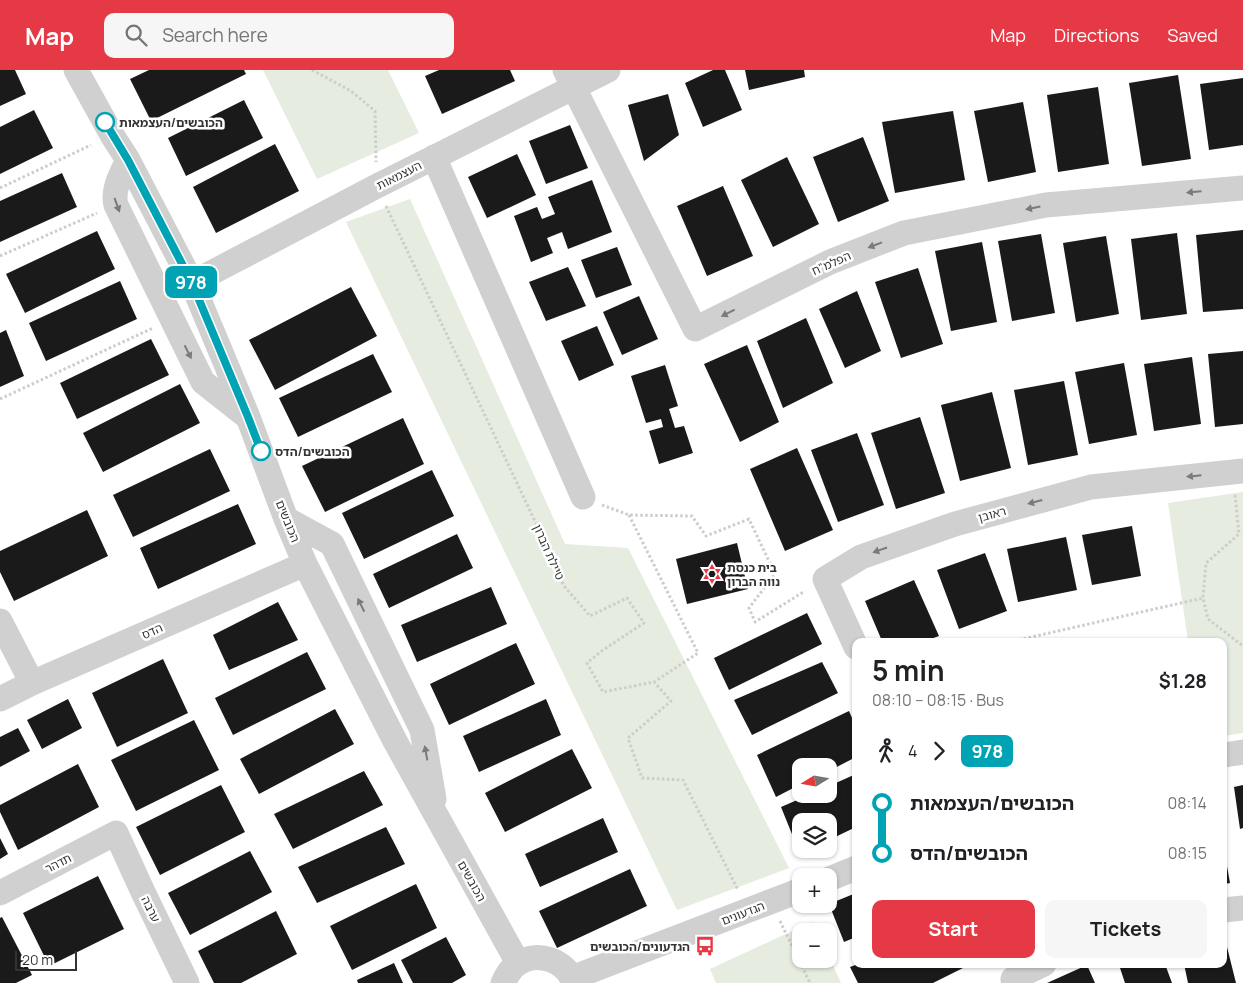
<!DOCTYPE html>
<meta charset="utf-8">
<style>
body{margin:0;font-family:Manrope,"Noto Sans Hebrew",sans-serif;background:#f6f6f6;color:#202124;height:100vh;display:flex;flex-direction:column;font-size:19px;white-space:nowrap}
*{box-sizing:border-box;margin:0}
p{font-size:16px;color:#757577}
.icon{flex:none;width:28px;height:28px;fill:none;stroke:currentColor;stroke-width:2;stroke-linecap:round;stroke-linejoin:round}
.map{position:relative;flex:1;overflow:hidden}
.details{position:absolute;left:852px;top:568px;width:375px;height:330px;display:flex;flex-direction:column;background:#fff;border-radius:10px;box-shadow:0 1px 4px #0004}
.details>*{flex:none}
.badge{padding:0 10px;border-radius:8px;font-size:18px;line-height:32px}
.needle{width:32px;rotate:259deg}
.buttons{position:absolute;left:792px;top:688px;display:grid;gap:10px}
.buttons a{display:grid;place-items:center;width:45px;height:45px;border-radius:10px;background:#fff;box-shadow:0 1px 4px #0004;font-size:25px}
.scale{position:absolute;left:15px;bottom:12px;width:62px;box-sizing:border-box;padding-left:5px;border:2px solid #333;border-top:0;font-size:14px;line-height:18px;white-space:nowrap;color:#333;-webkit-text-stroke:4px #fff;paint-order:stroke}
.map>.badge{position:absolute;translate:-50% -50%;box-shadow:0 0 0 2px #fff}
.legs{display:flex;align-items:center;gap:8px;height:55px;padding:0 20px;font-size:16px}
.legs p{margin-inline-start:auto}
.overview{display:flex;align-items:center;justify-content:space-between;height:85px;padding:0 20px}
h1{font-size:28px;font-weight:700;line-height:38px}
.button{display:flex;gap:10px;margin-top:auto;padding:10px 20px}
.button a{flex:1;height:58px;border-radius:10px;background:#e63946;color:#fff;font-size:20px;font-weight:700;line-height:58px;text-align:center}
.button a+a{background:#f6f6f6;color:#202124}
ul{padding:0 20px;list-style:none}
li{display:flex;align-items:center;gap:18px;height:50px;font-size:19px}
li i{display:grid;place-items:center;width:8px;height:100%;margin:0 6px;background:currentColor}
li i::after{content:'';width:12px;height:12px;margin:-6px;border:4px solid;border-radius:50%;background:#fff}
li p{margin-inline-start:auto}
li:first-child i{background:linear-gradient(#0000 50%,currentColor 0)}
li:last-child i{background:linear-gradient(currentColor 50%,#0000 0)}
header{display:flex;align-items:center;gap:30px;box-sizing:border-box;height:70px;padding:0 25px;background:#e63946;color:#fff}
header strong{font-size:24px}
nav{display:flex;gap:28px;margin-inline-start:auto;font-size:18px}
.search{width:350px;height:45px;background:#f6f6f6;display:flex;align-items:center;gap:12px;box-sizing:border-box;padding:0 18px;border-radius:10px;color:#757577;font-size:19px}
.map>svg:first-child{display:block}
.green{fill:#e6ecdf}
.building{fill:#1a1a1a}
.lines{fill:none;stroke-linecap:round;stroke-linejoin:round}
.path{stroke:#cdcdcd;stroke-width:3;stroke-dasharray:2.5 2.5;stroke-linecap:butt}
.minor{stroke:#d0d0d0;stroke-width:25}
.oneway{fill:#7a7a7a}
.line-1-casing{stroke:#fff;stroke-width:11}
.line-1{stroke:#00a3b4;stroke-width:8}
.stop-1-dot{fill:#fff;stroke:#00a3b4;stroke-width:2.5}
.labels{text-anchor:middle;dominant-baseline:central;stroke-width:5;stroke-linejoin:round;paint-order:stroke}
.stop-label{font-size:12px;font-weight:bold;fill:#333;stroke:#fff;text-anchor:start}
.street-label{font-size:12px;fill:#333;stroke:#fff}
.poi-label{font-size:12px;font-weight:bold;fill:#333;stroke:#fff;text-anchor:start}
</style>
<header>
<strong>Map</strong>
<div class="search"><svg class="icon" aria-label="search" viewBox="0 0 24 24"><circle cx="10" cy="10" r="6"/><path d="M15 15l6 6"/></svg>Search here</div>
<nav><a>Map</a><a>Directions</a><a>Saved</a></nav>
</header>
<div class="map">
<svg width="1243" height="913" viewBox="0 0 1243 913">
<rect width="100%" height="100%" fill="#fff"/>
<path class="green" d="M263 0H388L419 63 317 109Z
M410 129 565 474 628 478 789 798 677 840 346 152Z
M1243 422V663L1224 666V571H1188L1168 433Z
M812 852 817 861H801V889H829V887L841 913H716L710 899Z"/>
<path class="building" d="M0 0H15L26 24 0 36Z
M149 0H244L246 4 151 51 130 9Z
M439 0H510L515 11 442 44 425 6Z
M713 0H725L742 40 703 57 685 13Z
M745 0H804L805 7 749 20Z
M1178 5 1191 89 1142 96 1129 13Z
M1243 8V75L1209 80 1200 14Z
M1098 17 1109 94 1058 102 1047 25Z
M668 24 679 65 644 91 628 35Z
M244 30 263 68 186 106 168 68Z
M1023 32 1036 102 988 112 974 41Z
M34 40 53 78 0 104V57Z
M953 41 965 110 895 123 882 52Z
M570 55 588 98 546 114 529 71Z
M863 67 889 131 838 152 813 87Z
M275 74 299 121 216 163 193 117Z
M517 84 536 125 487 148 468 107Z
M787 87 819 154 773 177 741 110Z
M62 103 77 137 0 172V131Z
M592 110 612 162 568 179 562 162 547 168 553 183 531 192 514 146 537 137 542 149 555 144 548 127Z
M723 116 753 186 707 206 677 136Z
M1243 160V239L1203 242 1196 165Z
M97 161 115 199 25 243 6 204Z
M1177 163 1187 244 1141 250 1131 169Z
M1041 164 1055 243 1012 251 998 171Z
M1106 166 1119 244 1076 252 1063 173Z
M982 172 997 252 951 261 935 181Z
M617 177 632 215 596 228 581 190Z
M568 197 586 236 546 251 529 212Z
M918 198 943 274 901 288 875 212Z
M120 211 137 249 46 291 29 253Z
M351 217 377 266 275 320 249 270Z
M857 221 881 281 845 298 819 239Z
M639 226 658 269 622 285 603 242Z
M806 248 833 313 783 338 757 271Z
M597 256 614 295 579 311 561 271Z
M6 260 24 306 0 317V263Z
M151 269 169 305 77 349 60 313Z
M747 275 779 352 740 372 704 294Z
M1243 281V354L1215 357 1208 284Z
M373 284 392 322 298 367 279 328Z
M1192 287 1201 354 1154 361 1144 294Z
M1124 293 1137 365 1089 374 1075 302Z
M665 295 678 336 669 339 675 358 684 356 693 383 659 394 649 361 663 357 661 349 646 353 631 306Z
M1064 311 1078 385 1028 395 1014 320Z
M180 314 200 353 103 402 83 363Z
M992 322 1011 398 960 411 941 335Z
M920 347 945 423 896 439 871 363Z
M403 348 424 394 325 442 302 396Z
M857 363 884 435 838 452 811 380Z
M797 378 833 460 785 481 750 399Z
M210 379 230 421 133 467 113 425Z
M432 400 454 446 364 489 342 443Z
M238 434 256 474 158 519 140 478Z
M87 440 108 486 14 531 0 502V481Z
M1132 456 1141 506 1092 515 1082 465Z
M457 464 473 498 389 538 373 504Z
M1066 467 1077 520 1018 532 1007 479Z
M737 473 748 519 687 534 676 489Z
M985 483 1007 541 959 559 937 500Z
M914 510 939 566 925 571H882L865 531Z
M491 517 507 554 417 592 401 555Z
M278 532 298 570 229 600 213 565Z
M807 543 822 574 729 620 714 588Z
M516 573 535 614 449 655 430 614Z
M307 582 326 619 233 665 215 628Z
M163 589 188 643 117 677 92 623Z
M822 592 838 623 752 665 734 630Z
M68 629 82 658 42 679 27 650Z
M546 629 561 665 479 702 463 666Z
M335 639 354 674 259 724 240 689Z
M849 641 856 657V687L829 701V696H801V714L776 727 757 685Z
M194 650 219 700 136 741 111 690Z
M18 658 30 681 0 697V667Z
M572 679 592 718 505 762 485 723Z
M78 694 99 737 18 780 0 742V735Z
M364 701 383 735 293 779 274 744Z
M856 704V757L829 770V751H801V779H810L800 784 781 737 811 724H829V716Z
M221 715 245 762 160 805 136 757Z
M1243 715V758L1240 759 1234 717Z
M603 748 618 782 540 817 525 784Z
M386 757 405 794 317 833 298 797Z
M0 768 8 784 0 789Z
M250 781 272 822 190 865 168 823Z
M1224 785H1225L1230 813 1224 814Z
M630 799 647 836 557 878 539 841Z
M98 806 124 859 49 896 23 843Z
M416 814 437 858 352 900 330 856Z
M856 823V867L844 872 829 834Z
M276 841 297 884 241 913H214L198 881Z
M2 847 32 905 16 913H0V848Z
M446 867 466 905 452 913H413L401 890Z
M1224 873H1226L1236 913H1188L1184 894H1224Z
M394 893 403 913H358L357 910Z
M858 894H968L969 895 933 913H858L850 897Z
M1132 894H1165L1172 913H1125L1120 898Z
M1087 895 1095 913H1047Z"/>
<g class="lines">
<path class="path" d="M312 0 351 21 375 41 376 92
M0 118 91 75
M386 136 542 466 564 516 590 546 627 528 644 553 603 580 587 593 603 622 654 612 671 631 628 668 642 708 683 710 738 820
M0 186 97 143
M0 329 153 258
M1235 425 1239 464 1206 493 1203 528 1208 549 1243 576
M602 435 629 445 692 446 706 466 749 449 775 504 749 538 755 552 805 521
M629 445 698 583 654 612
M1014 571 1203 528
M780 851 809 911 808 913"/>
<path class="minor" d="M76 0 112 65 128 90 192 213 248 347 286 449 305 494 395 671 518 893
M565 0 695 259 830 192 904 163 1046 135 1243 118
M434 87 583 427
M128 90C121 104 112 120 116 135L203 312 246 346
M192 213 377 116 608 0
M286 449 332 474 422 660 434 729
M0 551 32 613
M856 577 825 509 861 487 955 454 1091 417 1243 401
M0 629 32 613 305 494
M1224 685 1243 682
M829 809 856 798
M0 823 116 763 143 822 187 913
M1224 840 1243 838
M572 908 801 820
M1013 909 1044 894
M503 913C507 905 510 899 517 894 537 880 566 890 574 913"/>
</g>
<defs><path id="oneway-solid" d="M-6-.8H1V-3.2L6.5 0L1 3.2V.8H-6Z" transform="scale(1.25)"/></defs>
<g class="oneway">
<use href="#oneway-solid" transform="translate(1194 122) rotate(175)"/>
<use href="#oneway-solid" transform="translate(117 135) rotate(70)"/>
<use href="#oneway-solid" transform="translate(1033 138) rotate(169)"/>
<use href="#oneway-solid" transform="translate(875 175) rotate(159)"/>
<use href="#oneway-solid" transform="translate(728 243) rotate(153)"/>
<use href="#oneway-solid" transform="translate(188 282) rotate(63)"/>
<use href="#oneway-solid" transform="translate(1194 406) rotate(174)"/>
<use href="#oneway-solid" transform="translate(1035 432) rotate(165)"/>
<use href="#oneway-solid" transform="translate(880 480) rotate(161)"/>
<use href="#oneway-solid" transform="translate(361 535) rotate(-116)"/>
<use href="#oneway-solid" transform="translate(426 683) rotate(-100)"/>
</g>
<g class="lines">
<defs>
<path id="line-1" d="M105 52 128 90 192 213 248 347 261 381"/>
</defs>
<use href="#line-1" class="line-1-casing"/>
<use href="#line-1" class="line-1"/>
</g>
<defs>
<symbol id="synagogue-bare" viewBox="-9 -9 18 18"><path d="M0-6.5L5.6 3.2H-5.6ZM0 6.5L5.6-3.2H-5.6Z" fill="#e63946" stroke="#fff" stroke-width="2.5" paint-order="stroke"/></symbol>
<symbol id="bus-bare" viewBox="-9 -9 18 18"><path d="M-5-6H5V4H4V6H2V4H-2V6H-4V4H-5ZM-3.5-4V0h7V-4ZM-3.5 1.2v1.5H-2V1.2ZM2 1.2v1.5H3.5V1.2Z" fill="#e63946" stroke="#fff" stroke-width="2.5" paint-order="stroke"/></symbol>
</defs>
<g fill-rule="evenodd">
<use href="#synagogue-bare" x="698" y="490" width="28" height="28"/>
<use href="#bus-bare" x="691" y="862" width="28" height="28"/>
</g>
<g class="stop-1-dot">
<circle cx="105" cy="52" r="9"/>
<circle cx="261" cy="381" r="9"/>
</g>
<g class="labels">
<g class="stop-label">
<text x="119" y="52">הכובשים/העצמאות</text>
<text x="275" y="381">הכובשים/הדס</text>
</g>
<g class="street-label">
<text transform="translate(399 105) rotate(-27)">העצמאות</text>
<text transform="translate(831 193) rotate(-24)">הפלמ"ח</text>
<text transform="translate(992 444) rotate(-15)">ראובן</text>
<text transform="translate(288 451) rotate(68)">הכובשים</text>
<text transform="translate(549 482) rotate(66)">טיילת הברון</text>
<text transform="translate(152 561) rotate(-24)">הדס</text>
<text transform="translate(58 793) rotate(-27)">תדהר</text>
<text transform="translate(472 811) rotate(61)">הכובשים</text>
<text transform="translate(151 839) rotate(64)">ערבה</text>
<text transform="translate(743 843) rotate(-21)">הגדעונים</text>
</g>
<g class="poi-label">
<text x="727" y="497">בית כנסת<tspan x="727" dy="14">נווה הברון</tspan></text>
<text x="690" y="876" text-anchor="end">הגדעונים/הכובשים</text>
</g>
</g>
</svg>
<div class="buttons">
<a><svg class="needle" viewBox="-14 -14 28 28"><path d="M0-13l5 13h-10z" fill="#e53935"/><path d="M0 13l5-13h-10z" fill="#757577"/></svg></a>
<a><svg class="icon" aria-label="layers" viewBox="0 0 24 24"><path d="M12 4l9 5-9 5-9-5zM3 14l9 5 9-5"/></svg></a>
<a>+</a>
<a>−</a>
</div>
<div class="scale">20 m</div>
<b class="badge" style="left:191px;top:212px;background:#00a3b4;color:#fff">978</b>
<section class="details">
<div class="overview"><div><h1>5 min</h1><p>08:10 – 08:15 · Bus</p></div><b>$1.28</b></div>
<div class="legs"><svg class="icon" aria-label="walk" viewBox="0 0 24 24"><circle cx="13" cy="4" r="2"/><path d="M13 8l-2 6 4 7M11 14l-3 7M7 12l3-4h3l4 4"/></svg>4<svg class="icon" aria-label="forward" viewBox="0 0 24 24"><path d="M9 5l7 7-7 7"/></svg><b class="badge" style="background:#00a3b4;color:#fff">978</b></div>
<ul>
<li><i style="color:#00a3b4"></i><b>הכובשים/העצמאות</b><p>08:14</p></li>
<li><i style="color:#00a3b4"></i><b>הכובשים/הדס</b><p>08:15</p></li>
</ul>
<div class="button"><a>Start</a><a>Tickets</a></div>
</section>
</div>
